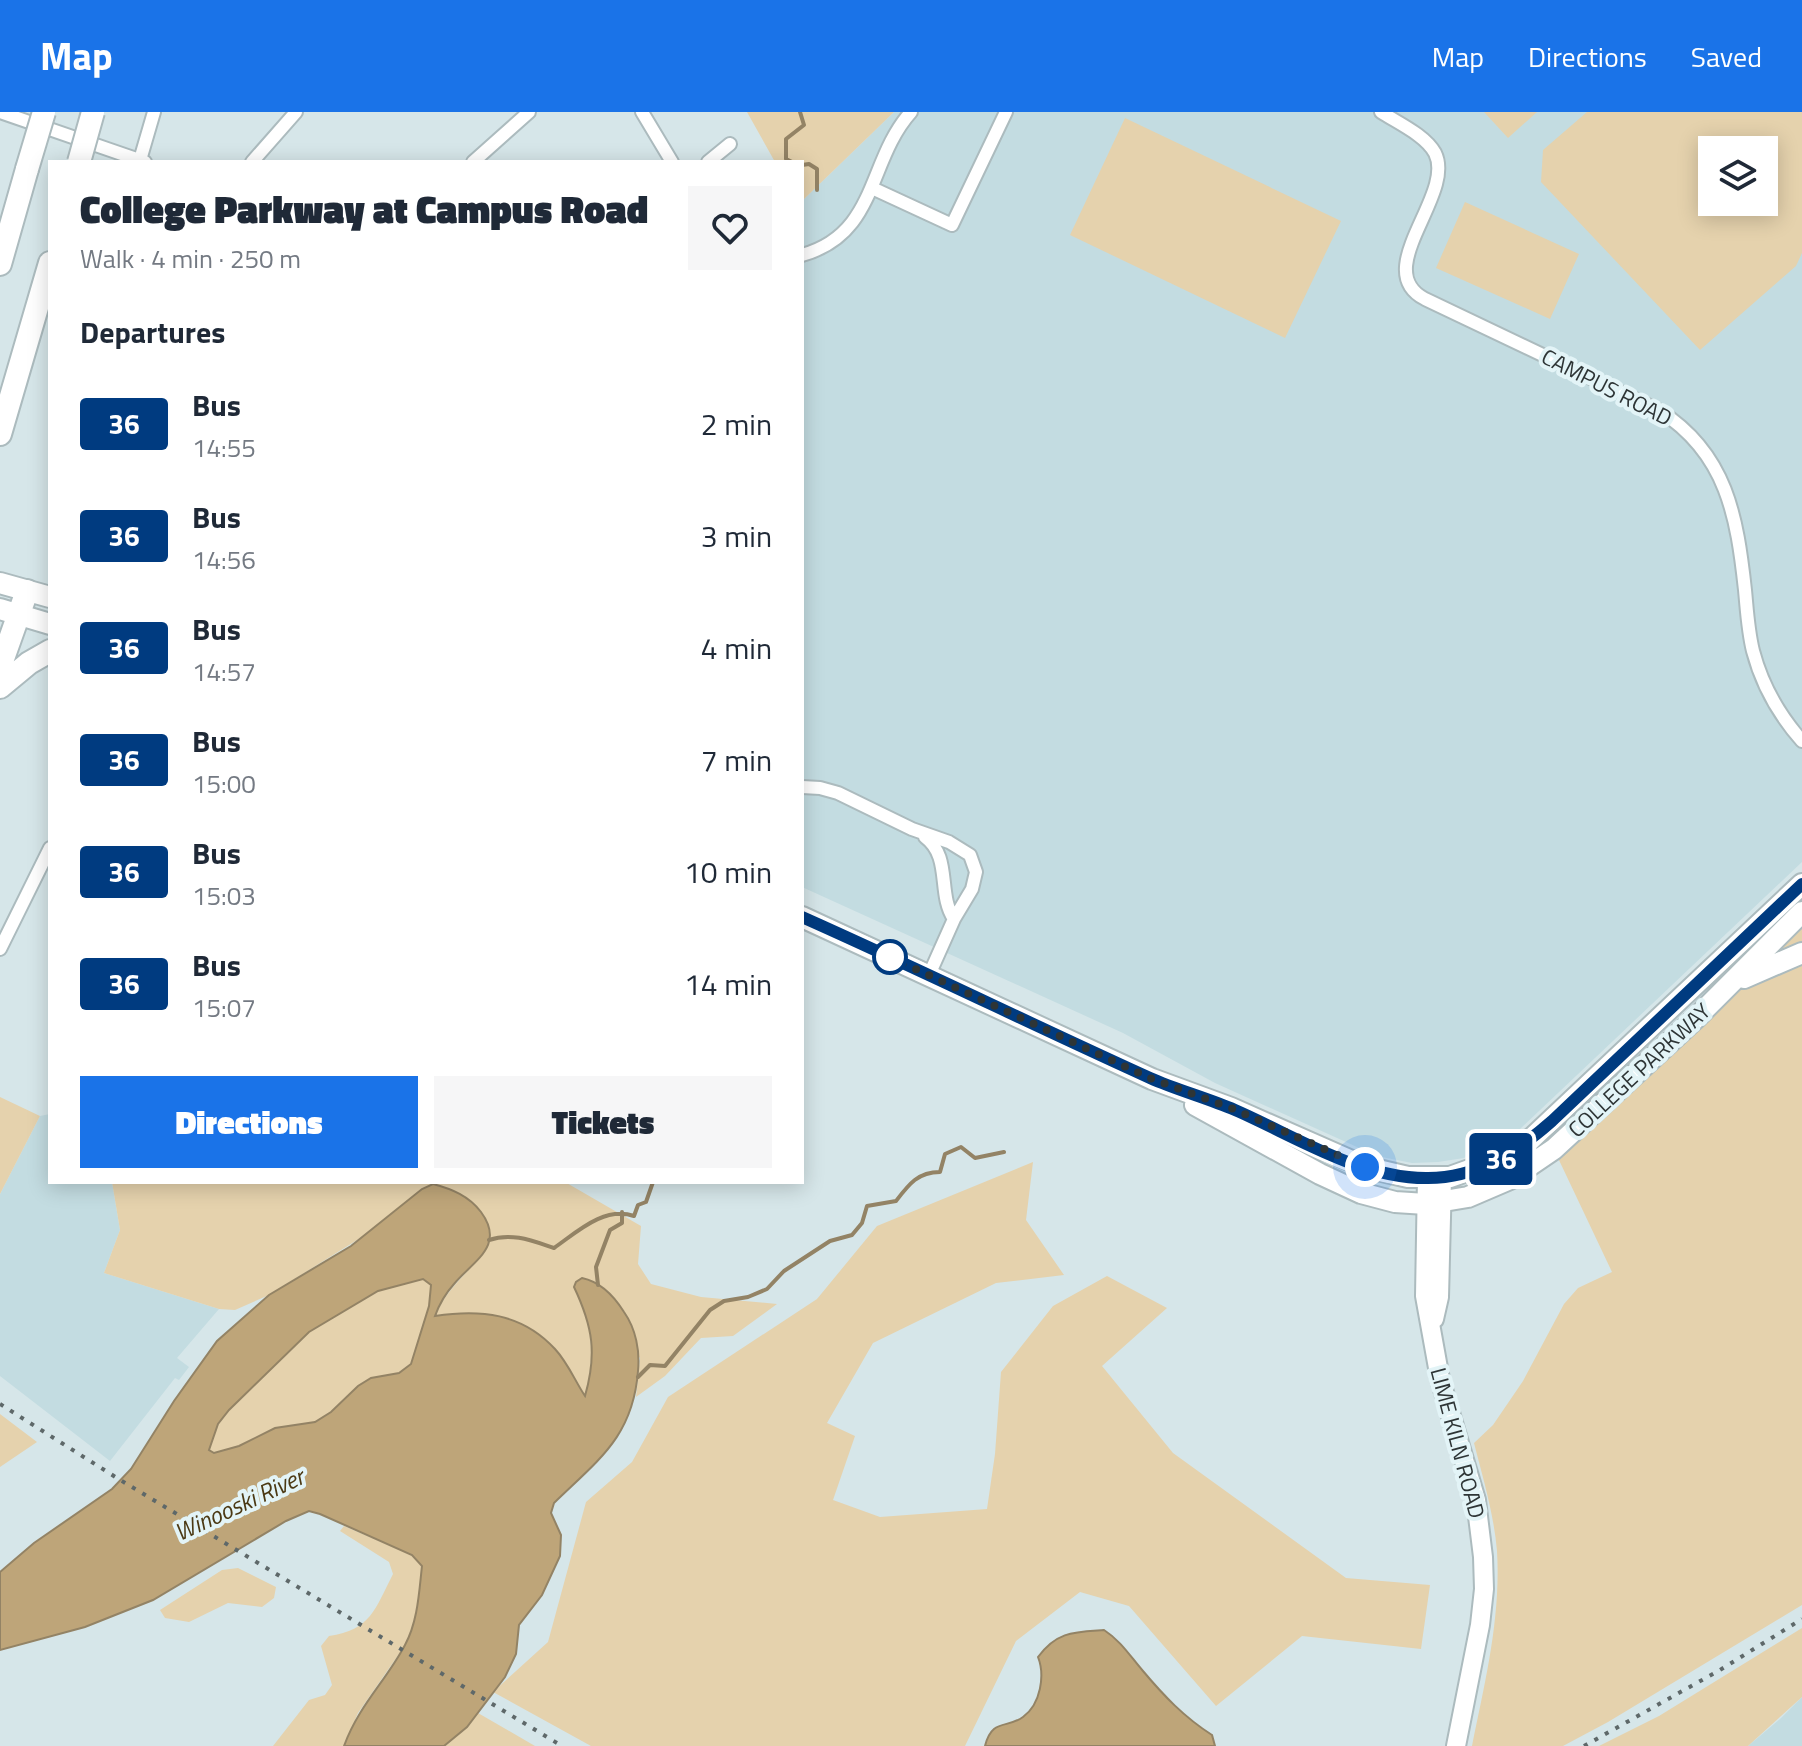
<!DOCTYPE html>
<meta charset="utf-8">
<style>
body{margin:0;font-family:"Titillium Web",sans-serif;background:#f6f6f7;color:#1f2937;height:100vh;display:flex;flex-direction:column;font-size:30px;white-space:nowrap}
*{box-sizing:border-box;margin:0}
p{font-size:26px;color:#747a83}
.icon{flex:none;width:44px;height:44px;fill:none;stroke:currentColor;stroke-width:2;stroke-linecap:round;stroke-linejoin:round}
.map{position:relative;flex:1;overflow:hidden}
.details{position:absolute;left:48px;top:48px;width:756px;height:1024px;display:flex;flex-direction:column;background:#fff;border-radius:0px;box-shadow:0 4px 20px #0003}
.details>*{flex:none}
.badge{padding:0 16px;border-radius:6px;font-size:28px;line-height:52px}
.fabs{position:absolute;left:1698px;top:24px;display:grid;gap:16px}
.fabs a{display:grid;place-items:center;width:80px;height:80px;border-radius:0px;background:#fff;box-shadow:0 4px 20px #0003;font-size:40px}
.you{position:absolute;width:40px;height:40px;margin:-20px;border:6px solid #fff;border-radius:50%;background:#1a73e8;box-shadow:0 0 0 12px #1a73e833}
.map>.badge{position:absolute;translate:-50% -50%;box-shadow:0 0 0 4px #fff}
h2{padding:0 32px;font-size:30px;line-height:72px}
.round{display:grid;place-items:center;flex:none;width:84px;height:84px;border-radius:0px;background:#f6f6f7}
.summary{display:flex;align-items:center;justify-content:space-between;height:136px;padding:0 32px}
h1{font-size:38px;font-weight:800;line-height:60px}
.cta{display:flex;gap:16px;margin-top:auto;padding:16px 32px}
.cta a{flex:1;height:92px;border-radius:0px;background:#1a73e8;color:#fff;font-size:32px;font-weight:800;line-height:92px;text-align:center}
.cta a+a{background:#f6f6f7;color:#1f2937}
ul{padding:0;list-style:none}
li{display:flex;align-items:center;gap:24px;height:112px;padding:0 32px}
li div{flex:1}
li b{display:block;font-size:30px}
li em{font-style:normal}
li .badge{min-width:88px;font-weight:700;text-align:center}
header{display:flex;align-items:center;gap:48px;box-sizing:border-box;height:112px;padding:0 40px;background:#1a73e8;color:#fff}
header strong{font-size:38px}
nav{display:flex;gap:44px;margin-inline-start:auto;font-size:28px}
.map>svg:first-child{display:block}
.built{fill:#c3dce1;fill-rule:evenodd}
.green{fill:#e5d2ad;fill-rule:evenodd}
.water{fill:#bea579;stroke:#938365;stroke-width:2;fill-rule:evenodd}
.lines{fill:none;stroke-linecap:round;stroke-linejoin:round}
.stream{stroke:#938365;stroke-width:4}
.minor-casing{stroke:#acbbbe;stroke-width:16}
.secondary-casing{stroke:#acbbbe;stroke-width:22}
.primary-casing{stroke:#acbbbe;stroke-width:24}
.motorway-casing{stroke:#acbbbe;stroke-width:26}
.minor{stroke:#fff;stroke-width:12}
.secondary{stroke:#fff;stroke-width:18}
.primary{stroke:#fff;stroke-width:20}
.motorway{stroke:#fff;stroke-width:22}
.rail{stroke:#5e6869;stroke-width:4;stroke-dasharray:4 8;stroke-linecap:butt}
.motorway-bridge-casing{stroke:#acbbbe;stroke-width:26;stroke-linecap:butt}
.motorway-bridge{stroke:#fff;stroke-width:22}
.line-casing{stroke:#fff;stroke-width:18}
.line{stroke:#003b80;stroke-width:12}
.walk{stroke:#2e3536;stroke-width:8;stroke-dasharray:0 14.4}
.stop-dot{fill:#fff;stroke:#003b80;stroke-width:4}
.labels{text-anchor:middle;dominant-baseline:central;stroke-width:8;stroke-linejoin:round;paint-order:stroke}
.street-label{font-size:22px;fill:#2e3536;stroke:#e3f4f7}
.water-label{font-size:24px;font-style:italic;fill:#4b3914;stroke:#e3f4f7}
</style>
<header>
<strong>Map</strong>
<nav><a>Map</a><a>Directions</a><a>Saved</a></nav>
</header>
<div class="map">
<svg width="1802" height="1634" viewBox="0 0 1802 1634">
<rect width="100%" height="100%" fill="#d6e6e9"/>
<path class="built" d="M894 0H1802V750L1520 1017 1499 1030 1464 1046 1438 1050 1412 1051 1377 1044 1215 971 1123 921 802 775V89ZM1712 38H1764V90H1712Z
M50 1002V1070H112L120 1118 104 1161 219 1197 177 1246 189 1255 179 1268 175 1266 110 1349 0 1264V1082L40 1004Z
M1802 1585V1634H1748L1780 1607Z"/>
<path class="green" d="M747 0H894L802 89V50H775Z
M1484 0H1537L1508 26Z
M1587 0H1802V141L1796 154 1700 238 1541 70 1543 38ZM1712 38H1764V90H1712Z
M1125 6 1341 109 1285 226 1070 123Z
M1465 90 1579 142 1550 207 1436 156Z
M1802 814V1493L1608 1610 1563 1634H1472C1485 1570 1501 1506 1497 1439 1494 1403 1483 1366 1474 1331L1493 1313 1523 1269 1564 1192 1578 1176 1612 1160 1558 1046Z
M0 985 40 1004 0 1082Z
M1033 1050 1026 1108 1064 1163 996 1171 873 1231 827 1311 855 1324 833 1388 880 1405 987 1397 995 1342 1001 1260 1053 1194 1107 1164 1167 1196 1102 1254 1173 1341 1346 1466 1430 1473 1421 1537 1302 1524 1216 1594 1129 1494 1080 1480 1016 1529 965 1634H591L493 1580 548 1530 586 1390 632 1350 668 1285 817 1187 877 1114Z
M112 1070H565L641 1114 638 1152 651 1172 701 1185 777 1192 733 1224 701 1226 665 1264 636 1285 640 1246 574 1175C594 1217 595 1241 585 1286 551 1220 510 1190 435 1205 446 1175 471 1160 488 1134L370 1120 269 1183 235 1198 219 1197 104 1161 120 1118Z
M424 1167 431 1173 429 1194 412 1252 399 1261 371 1266 358 1274 331 1300 315 1310 275 1316 239 1334 214 1341 209 1338 218 1312 229 1298 309 1220 378 1179Z
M0 1302 37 1330 0 1355Z
M344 1414 412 1443 422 1454 416 1505 406 1532 358 1601 344 1634H273L309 1588 325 1583 332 1573 321 1534 329 1524C371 1518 375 1497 393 1462L389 1450 340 1419Z
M238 1456 276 1475 274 1486 262 1495 228 1491 189 1510 165 1506 160 1498 222 1458Z
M1802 1516V1585L1748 1634H1599L1659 1604Z
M478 1601 535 1634H444L467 1615Z"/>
<path class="water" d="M433 1072C452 1077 469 1084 481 1100 506 1134 473 1149 454 1172 445 1182 439 1193 435 1204 480 1197 522 1201 555 1237 568 1251 575 1269 585 1284 597 1242 593 1215 574 1175L576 1170 582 1166C601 1170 614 1184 624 1200 636 1217 640 1239 638 1259 633 1325 598 1348 554 1391L551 1401 561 1423 560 1444 542 1483 519 1513 516 1542 505 1565 467 1615 444 1634H344C359 1593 386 1569 405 1533 418 1509 419 1480 422 1454L412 1443 320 1402 309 1399 286 1409 153 1488 85 1515 0 1538V1460L34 1431 112 1377 131 1357 174 1289 217 1229 269 1183 351 1134 422 1077ZM423 1167 431 1173 429 1194 411 1252 399 1261 371 1266 358 1274 331 1300 315 1310 275 1316 239 1334 214 1341 209 1338 218 1312 229 1298 309 1220 378 1179Z
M1104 1518C1121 1529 1130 1544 1143 1559 1164 1584 1184 1605 1212 1623L1215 1634H985C992 1606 1007 1617 1023 1605 1041 1592 1045 1563 1038 1545 1057 1519 1075 1520 1104 1518Z"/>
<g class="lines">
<path class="stream" d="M792 50 786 47V27L804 13 800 0
M802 53 809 52 817 57V78
M489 1128C512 1120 533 1129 554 1136 577 1120 604 1094 634 1104L638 1093 646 1090 653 1070
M598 1173 596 1155 610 1118 622 1111V1100
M638 1265 650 1253 665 1254 710 1198 724 1189 748 1185 767 1177 784 1159 830 1129 852 1123 862 1111 867 1094 896 1089C909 1072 918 1060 940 1060L945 1042 961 1035 975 1046 1004 1040"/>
<defs>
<path id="minor" d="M0 0 145 50
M642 0 672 50
M1381 0C1398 11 1425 23 1435 41 1456 83 1369 158 1425 187L1660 299C1727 342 1737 405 1745 478 1747 499 1748 519 1753 539 1762 573 1779 603 1802 629
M140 48 154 0
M252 50 296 0
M473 50 529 0
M708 50 730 32
M872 76 952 113 1006 0
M802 143C878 122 867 49 911 0
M802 675 820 676 838 681 912 717 949 730 970 743 976 760 972 777 954 807 929 863
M925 725C952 745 937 782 954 807
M0 837 50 736"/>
<path id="secondary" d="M1427 1066 1425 1184 1440 1267 1476 1388 1483 1445 1484 1477 1480 1513 1456 1634
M1434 1207 1439 1185 1442 1066"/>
<path id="primary" d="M0 471 50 485
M0 497 50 512
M802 805 1152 967 1231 996 1365 1055 1408 1065H1450L1503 1046 1530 1028 1802 772
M1744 866 1802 841
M1195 993 1320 1062 1361 1081 1395 1090 1426 1092 1468 1085 1510 1067 1554 1037 1697 905 1802 800"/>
<path id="motorway" d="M0 152 27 57
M0 322 50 151
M0 555 27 479
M0 575 29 551 50 539"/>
</defs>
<use href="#minor" class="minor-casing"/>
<use href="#secondary" class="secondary-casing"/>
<use href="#primary" class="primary-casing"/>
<use href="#motorway" class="motorway-casing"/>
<use href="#minor" class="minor"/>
<use href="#secondary" class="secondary"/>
<use href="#primary" class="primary"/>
<use href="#motorway" class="motorway"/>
<path class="rail" d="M0 1292 117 1366 562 1634
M1584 1634 1720 1558 1802 1507"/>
<defs>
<path id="motorway-bridge" d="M79 50 93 0
M27 57 44 0"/>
</defs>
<use href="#motorway-bridge" class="motorway-bridge-casing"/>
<use href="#motorway-bridge" class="motorway-bridge"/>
</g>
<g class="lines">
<defs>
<path id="line" d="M802 805C919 857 1033 913 1150 966 1177 978 1207 986 1235 998 1295 1024 1360 1067 1428 1066 1477 1066 1517 1040 1552 1009L1802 772"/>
</defs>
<use href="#line" class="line-casing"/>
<use href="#line" class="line"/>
<path class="walk" d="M890 845 1152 967 1231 996 1365 1055"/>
</g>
<circle class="stop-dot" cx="890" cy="845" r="16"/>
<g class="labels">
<g class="street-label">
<text transform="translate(1607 275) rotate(27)">CAMPUS ROAD</text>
<text transform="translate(1639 958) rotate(-43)">COLLEGE PARKWAY</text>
<text transform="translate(1458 1331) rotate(75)">LIME KILN ROAD</text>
</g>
<g class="water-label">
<text transform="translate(239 1392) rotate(-25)">Winooski River</text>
</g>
</g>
</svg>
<div class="fabs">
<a><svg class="icon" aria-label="layers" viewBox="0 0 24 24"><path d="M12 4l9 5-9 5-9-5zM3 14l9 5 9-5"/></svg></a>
</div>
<div class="you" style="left:1365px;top:1055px"></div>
<b class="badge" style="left:1501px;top:1047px;background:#003b80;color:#fff">36</b>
<section class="details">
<div class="summary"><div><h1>College Parkway at Campus Road</h1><p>Walk · 4 min · 250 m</p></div><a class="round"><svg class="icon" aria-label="heart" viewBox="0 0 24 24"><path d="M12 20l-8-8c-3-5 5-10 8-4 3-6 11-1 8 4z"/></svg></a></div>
<h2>Departures</h2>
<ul>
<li><span class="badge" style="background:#003b80;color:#fff">36</span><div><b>Bus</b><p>14:55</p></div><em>2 min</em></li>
<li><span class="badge" style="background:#003b80;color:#fff">36</span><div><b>Bus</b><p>14:56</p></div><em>3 min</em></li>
<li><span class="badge" style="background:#003b80;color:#fff">36</span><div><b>Bus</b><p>14:57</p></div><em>4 min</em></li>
<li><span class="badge" style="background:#003b80;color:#fff">36</span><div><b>Bus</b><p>15:00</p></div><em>7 min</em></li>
<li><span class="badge" style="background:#003b80;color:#fff">36</span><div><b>Bus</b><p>15:03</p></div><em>10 min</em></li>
<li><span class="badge" style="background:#003b80;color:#fff">36</span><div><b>Bus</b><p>15:07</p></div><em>14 min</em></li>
</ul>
<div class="cta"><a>Directions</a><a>Tickets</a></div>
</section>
</div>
